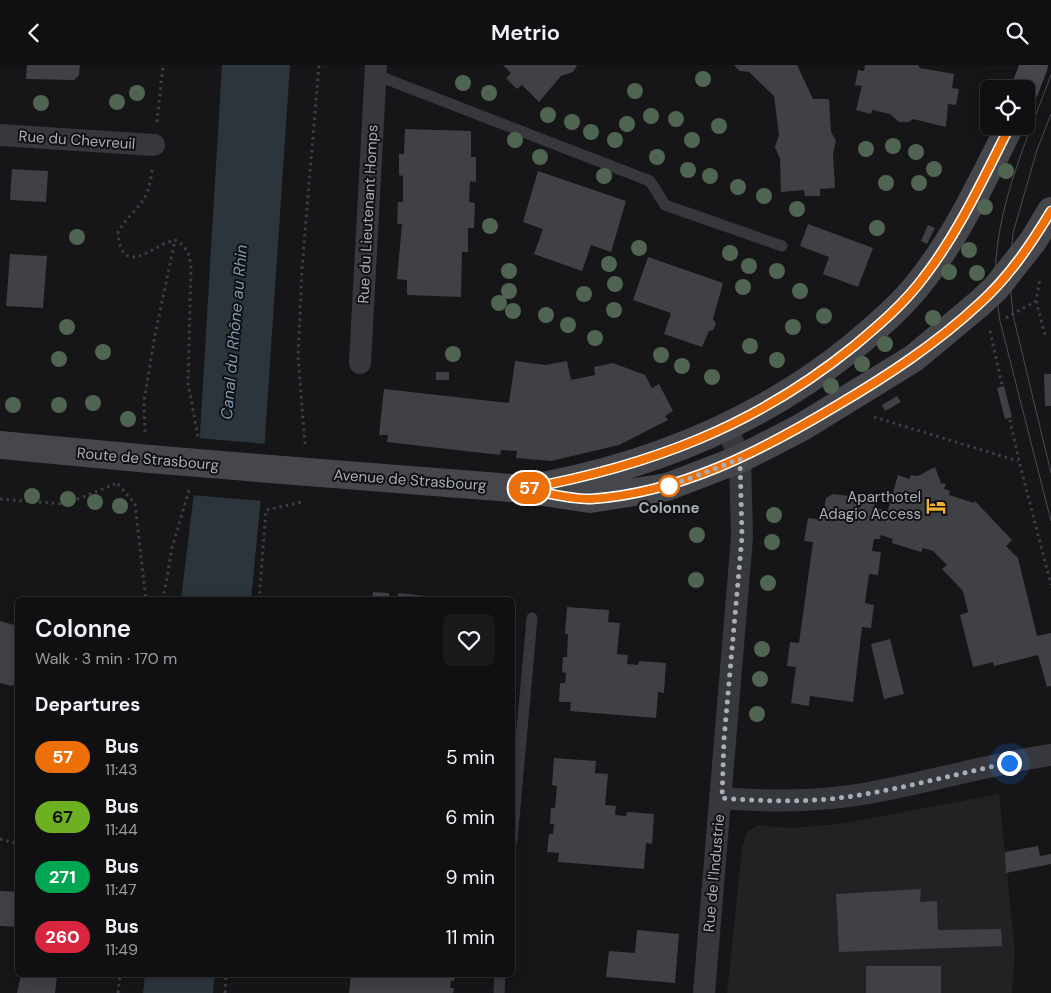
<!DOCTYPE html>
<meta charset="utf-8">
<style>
body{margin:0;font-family:"DM Sans",sans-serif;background:#19191b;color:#f1f3f6;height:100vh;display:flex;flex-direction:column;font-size:19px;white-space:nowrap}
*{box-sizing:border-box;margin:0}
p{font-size:16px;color:#9c9d9f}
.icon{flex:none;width:28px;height:28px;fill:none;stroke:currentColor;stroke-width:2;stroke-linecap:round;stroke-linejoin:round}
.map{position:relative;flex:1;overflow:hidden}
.side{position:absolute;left:15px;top:532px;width:500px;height:380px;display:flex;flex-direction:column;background:#101012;border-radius:8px;box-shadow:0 2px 12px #0003,0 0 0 1px #303032}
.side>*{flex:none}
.badge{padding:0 10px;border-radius:16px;font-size:18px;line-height:32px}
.buttons{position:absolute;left:980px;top:15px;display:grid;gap:10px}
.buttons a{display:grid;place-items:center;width:55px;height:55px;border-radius:8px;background:#101012;box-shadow:0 2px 12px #0003,0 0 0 1px #303032;font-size:25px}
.you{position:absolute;width:25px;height:25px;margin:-12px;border:4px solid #fff;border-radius:50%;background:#1a73e8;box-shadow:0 0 0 8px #1a73e833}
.map>.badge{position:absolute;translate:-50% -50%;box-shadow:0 0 0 2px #fff}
h2{padding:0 20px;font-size:19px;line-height:45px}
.round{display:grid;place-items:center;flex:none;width:52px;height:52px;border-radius:8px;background:#19191b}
.head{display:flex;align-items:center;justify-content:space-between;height:85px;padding:0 20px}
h1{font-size:24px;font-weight:600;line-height:38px}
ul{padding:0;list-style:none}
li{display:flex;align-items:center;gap:15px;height:60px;padding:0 20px}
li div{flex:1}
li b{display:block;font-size:19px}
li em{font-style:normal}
li .badge{min-width:55px;font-weight:700;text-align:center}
header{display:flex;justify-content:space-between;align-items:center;height:65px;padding:0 20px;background:#101012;font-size:22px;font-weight:600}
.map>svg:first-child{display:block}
.built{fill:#222225}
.water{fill:#2c353c}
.pier{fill:#161618}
.building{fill:#404145}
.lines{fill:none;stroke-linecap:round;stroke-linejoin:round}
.path{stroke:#3d3f44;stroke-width:3;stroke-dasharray:2.5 4;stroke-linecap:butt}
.lane{stroke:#37383d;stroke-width:11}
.street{stroke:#37383d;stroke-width:22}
.secondary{stroke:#45474d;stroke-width:28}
.tram{stroke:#4a4c52;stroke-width:1}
.secondary-bridge{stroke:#45474d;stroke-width:28}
.tree{fill:#506452}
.line-casing{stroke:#fff;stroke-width:11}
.line{stroke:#ec7007;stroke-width:8}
.walk{stroke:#a8adb8;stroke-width:5;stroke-dasharray:0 9}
.stop-dot{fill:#fff;stroke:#ec7007;stroke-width:2.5}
.labels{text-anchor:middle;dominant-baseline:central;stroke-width:4;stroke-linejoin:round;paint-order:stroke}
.street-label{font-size:15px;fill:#a8adb8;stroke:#111113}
.poi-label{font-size:15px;fill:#a8adb8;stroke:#111113;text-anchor:end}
.stop-label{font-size:15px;font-weight:bold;fill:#a8adb8;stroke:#111113}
.water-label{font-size:16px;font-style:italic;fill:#7f9bb3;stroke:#111113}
</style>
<header><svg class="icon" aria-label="back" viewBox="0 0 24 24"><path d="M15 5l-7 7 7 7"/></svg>Metrio<svg class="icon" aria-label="search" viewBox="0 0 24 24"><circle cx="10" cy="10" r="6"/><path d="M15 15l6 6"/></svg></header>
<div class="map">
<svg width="1051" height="928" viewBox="0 0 1051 928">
<rect width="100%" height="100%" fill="#161618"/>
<path class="built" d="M999 729 1015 887 1012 928H727L742 783 747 767 758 760 789 763 840 759Z"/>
<path class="water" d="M222 0H290L261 432 251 535H181L199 386Z
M145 910H215L213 928H143Z"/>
<path class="pier" d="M197 373 267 379 263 436 191 430Z"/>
<path class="building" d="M27 0H80L79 10 74 15 26 14Z
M503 0H577L573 7 561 11 539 37 522 20 517 24 506 13 511 8Z
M734 0H797L813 34H829L831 67 836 76 833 89 835 123 820 124V131H805L804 125 781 127 780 94 775 82 779 70 774 31 749 7 740 6Z
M865 0H918L920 3 954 9 952 23 959 24 956 40 948 39 946 62 913 54 909 57H899L890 49 872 45 871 49 856 45 862 21 855 20 858 5 864 6Z
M405 64 471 66V92H476V117L470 116 469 137 475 138 474 163H468V187H462L461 232 407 230V215L397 214 402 159H397L398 137H403V111L399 110V89H404Z
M12 104 48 106 46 137 10 135Z
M538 106 626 136 611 187 591 180 582 206 534 189 543 164 523 157Z
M808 159 873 183 858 222 823 209 829 192 800 181Z
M928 160 935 163 927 179 921 176Z
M10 189 47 191 43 243 6 241Z
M648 192 723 218 713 254 716 259 713 265 709 266 702 282 664 269 671 248 633 235Z
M515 296 545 300 567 296 571 315 595 310 594 302 613 298 645 310 652 323 659 319 673 346 665 351 668 355 619 380 551 396 516 393 517 386 501 385 500 390 387 377 388 370H379L384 324 509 338Z
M436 307H449V315H436Z
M1044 309H1051V341H1045Z
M1004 321 1012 352 1005 354 997 323Z
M897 331 901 337 885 346 882 340Z
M935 402 941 418 946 419 944 424 950 426 949 430 974 438 975 436 1012 475 1006 481 1018 493 1037 571 1051 568V621L1047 622 1038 590 994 601 993 597 973 602 960 550 968 547 963 526 942 504 947 500 933 486 923 483 921 487 892 478 893 474 881 470 880 474H874L872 486 881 487 878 510 869 509 865 538 874 540 871 563 862 562 853 637 810 631 809 641 791 638 796 602 787 601 790 577 799 578 813 477 804 476 808 453 817 454 823 452 826 433 833 429 875 434 874 443 888 445 898 410 909 414 911 410 918 411Z
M373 527 389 528V531H398V528L426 531 425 535H372Z
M567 542 609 545 608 557 620 558 617 589 628 590 627 599 638 600 639 596 666 598 664 628 658 627 656 653 570 646 571 637H559L560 618H565L566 608 562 607 563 592H567L568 569H565Z
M0 556 18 561V618L11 621 0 618Z
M890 574 904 629 884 634 871 579Z
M554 693 596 696 595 708 608 709 605 740 616 741 615 750 626 751 627 747 654 749 652 779 646 778 644 804 558 797 559 788 547 787 549 769H553L554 759H550L551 743H555L557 721 552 720Z
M1038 781 1040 791 1051 789V799L1006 808 1005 787Z
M921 824 920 837 937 836 938 865 1001 864 1002 881 839 887 836 829Z
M0 826 18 827V862L0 861Z
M637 865 679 869 675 918 606 912 609 886 635 888Z
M866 901H941V928H866Z
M21 910H57L55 928H17Z
M351 910H455L454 916H451L450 923H454L453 928H349Z"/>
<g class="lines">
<path class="path" d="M157 57 163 0
M152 105C148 142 135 140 118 167 122 215 152 180 175 175L183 180 189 190 191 202 188 318 198 372
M1036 236 1045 270
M1006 253 1036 236 1040 214
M990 266 1019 396 1051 520
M874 352 1018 396
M145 367 144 336 155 270 175 175
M305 379 298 292 302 203 319 0
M118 419 135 439 146 535
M0 434 65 439 115 419
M163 535 172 483 189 425
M259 535 266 445 301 437
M0 774 18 779
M118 928 120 910
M225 928 226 910"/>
<path class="lane" d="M376 10 650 116 665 140 782 181
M512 775 532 553
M499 928 500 910"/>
<path class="street" d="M0 70 154 80
M360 298 376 0
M722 733C771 737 820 737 869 728 930 717 990 699 1051 690
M704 928 742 472 740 394 727 363"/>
<path class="secondary" d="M1025 24 1034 0
M0 380 150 394
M295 406 524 424 590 434 667 422 740 394 802 362 914 293 980 238 996 223 1033 176 1051 146
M543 421C657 399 763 355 854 281 879 260 904 239 924 212 959 167 984 112 1010 61"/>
<path class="tram" d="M1051 10C1029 69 1001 131 996 194 994 215 997 235 1000 256L1051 456
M1051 49 1037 85 1013 168 1009 207 1013 250 1051 408"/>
<path class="secondary-bridge" d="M150 394 295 406"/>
</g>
<g class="tree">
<circle cx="703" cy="14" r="8"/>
<circle cx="463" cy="18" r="8"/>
<circle cx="635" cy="26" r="8"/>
<circle cx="137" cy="28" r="8"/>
<circle cx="489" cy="28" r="8"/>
<circle cx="117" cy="37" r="8"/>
<circle cx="41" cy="38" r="8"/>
<circle cx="548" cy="50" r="8"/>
<circle cx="651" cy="51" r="8"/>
<circle cx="676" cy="54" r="8"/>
<circle cx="572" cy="57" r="8"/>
<circle cx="627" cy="59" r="8"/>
<circle cx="719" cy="61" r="8"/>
<circle cx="591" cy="67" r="8"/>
<circle cx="515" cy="75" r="8"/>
<circle cx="615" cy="75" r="8"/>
<circle cx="692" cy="75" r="8"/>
<circle cx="893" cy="81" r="8"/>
<circle cx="866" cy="84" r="8"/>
<circle cx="916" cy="87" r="8"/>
<circle cx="540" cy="92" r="8"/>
<circle cx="657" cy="92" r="8"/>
<circle cx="934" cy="104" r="8"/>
<circle cx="688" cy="105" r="8"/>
<circle cx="1006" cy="106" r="8"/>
<circle cx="604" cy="111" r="8"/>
<circle cx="710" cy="111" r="8"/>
<circle cx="886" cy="118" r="8"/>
<circle cx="919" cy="118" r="8"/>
<circle cx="738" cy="122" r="8"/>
<circle cx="764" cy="131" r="8"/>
<circle cx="985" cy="142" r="8"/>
<circle cx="797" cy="144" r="8"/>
<circle cx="490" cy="161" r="8"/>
<circle cx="877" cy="163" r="8"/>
<circle cx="77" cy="172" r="8"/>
<circle cx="639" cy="183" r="8"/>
<circle cx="969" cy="185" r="8"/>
<circle cx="730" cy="188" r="8"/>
<circle cx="609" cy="199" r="8"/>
<circle cx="749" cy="201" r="8"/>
<circle cx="509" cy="206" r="8"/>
<circle cx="777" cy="206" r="8"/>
<circle cx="949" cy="207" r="8"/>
<circle cx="977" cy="208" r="8"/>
<circle cx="615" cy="219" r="8"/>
<circle cx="743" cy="222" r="8"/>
<circle cx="509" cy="226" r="8"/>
<circle cx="800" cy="226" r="8"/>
<circle cx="584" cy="229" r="8"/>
<circle cx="499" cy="238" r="8"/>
<circle cx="614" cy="245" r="8"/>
<circle cx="513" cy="246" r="8"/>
<circle cx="546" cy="250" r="8"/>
<circle cx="824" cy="251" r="8"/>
<circle cx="933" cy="253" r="8"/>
<circle cx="568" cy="260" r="8"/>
<circle cx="67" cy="262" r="8"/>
<circle cx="793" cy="262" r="8"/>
<circle cx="595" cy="273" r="8"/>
<circle cx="885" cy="279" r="8"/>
<circle cx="750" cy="281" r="8"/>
<circle cx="103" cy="287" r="8"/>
<circle cx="453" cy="289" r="8"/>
<circle cx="661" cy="290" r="8"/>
<circle cx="59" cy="294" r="8"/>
<circle cx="777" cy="295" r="8"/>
<circle cx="862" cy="299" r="8"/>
<circle cx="682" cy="301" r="8"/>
<circle cx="712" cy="312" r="8"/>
<circle cx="831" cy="321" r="8"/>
<circle cx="93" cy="338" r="8"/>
<circle cx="13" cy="340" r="8"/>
<circle cx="59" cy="340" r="8"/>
<circle cx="128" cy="354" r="8"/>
<circle cx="32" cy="431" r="8"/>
<circle cx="68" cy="434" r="8"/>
<circle cx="95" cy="437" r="8"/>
<circle cx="120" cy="441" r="8"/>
<circle cx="774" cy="450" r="8"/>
<circle cx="697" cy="470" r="8"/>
<circle cx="772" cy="477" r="8"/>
<circle cx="696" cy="515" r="8"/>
<circle cx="768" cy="518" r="8"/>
<circle cx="762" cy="584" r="8"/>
<circle cx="760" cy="614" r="8"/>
<circle cx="757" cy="649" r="8"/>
</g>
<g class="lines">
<defs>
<path id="line" d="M1010 61C984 112 959 167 924 212 904 239 879 260 854 281 754 362 649 401 524 424 544 427 572 435 591 434 680 428 761 386 836 341 887 311 936 279 980 238 1009 212 1031 179 1051 146"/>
</defs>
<use href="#line" class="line-casing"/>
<use href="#line" class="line"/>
<path class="walk" d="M669 421 667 422 740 394 742 472 724 674 722 733C758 736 793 737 829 734 889 728 950 710 1009 698"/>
</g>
<defs>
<symbol id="hotel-bare" viewBox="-9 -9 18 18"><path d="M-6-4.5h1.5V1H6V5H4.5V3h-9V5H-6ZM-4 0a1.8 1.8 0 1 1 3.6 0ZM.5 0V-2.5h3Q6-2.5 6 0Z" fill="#f2b134" stroke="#111113" stroke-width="2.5" paint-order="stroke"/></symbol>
</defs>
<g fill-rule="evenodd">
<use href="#hotel-bare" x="922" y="427" width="28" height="28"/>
</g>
<circle class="stop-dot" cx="669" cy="421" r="10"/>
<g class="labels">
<g class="street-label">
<text transform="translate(77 75) rotate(4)">Rue du Chevreuil</text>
<text transform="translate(368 149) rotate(-87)">Rue du Lieutenant Homps</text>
<text transform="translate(148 394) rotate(5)">Route de Strasbourg</text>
<text transform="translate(410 415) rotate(4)">Avenue de Strasbourg</text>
<text transform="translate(714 808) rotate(-85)">Rue de l'Industrie</text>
</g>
<g class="poi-label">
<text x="921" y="432">Aparthotel<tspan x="921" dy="17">Adagio Access</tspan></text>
</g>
<g class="stop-label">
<text x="669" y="443">Colonne</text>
</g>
<g class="water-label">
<text transform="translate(234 267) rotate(-85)">Canal du Rhône au Rhin</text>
</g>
</g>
</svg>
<div class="buttons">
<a><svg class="icon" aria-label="locate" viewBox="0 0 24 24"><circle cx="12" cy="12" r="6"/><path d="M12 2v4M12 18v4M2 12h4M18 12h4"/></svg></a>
</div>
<div class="you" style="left:1009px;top:698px"></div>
<b class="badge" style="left:529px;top:423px;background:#ec7007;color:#fff">57</b>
<section class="side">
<div class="head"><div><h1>Colonne</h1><p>Walk · 3 min · 170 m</p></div><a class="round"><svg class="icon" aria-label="heart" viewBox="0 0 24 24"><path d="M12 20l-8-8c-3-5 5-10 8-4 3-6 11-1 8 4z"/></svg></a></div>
<h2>Departures</h2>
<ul>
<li><span class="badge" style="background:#ec7007;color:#fff">57</span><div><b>Bus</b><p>11:43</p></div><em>5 min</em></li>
<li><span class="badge" style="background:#6db122;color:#111">67</span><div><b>Bus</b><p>11:44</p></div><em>6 min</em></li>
<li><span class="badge" style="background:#00a651;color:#fff">271</span><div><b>Bus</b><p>11:47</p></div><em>9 min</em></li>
<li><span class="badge" style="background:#d7263d;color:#fff">260</span><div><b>Bus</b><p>11:49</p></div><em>11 min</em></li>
</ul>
</section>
</div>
